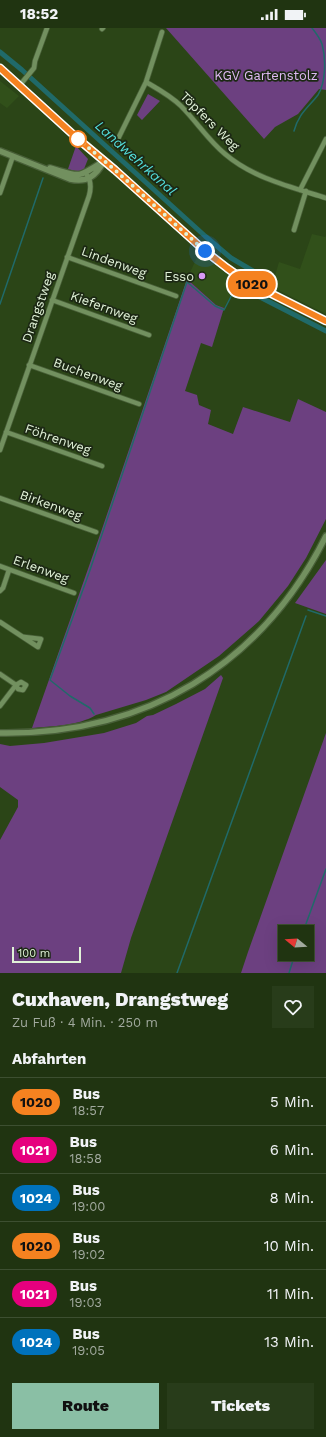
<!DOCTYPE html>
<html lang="de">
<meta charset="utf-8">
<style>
body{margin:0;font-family:"Work Sans",sans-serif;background:#283c1a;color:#f1f3f6;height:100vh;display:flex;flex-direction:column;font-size:15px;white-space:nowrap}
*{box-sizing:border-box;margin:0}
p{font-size:13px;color:#a2aa9f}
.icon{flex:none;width:22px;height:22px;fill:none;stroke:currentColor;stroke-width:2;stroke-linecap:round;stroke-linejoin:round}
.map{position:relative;height:945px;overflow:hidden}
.panel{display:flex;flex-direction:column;background:#203411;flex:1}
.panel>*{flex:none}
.badge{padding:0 8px;border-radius:13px;font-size:14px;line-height:26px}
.needle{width:26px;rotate:288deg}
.fabs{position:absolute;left:278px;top:897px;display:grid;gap:8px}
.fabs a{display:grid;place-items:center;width:36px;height:36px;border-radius:0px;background:#203411;box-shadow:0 4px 16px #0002,0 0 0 1px #3d4f31;font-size:20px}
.scale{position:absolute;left:12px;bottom:10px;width:69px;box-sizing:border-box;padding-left:4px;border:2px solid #e1f2d8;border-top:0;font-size:11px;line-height:14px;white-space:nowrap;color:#e1f2d8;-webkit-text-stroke:3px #1c2814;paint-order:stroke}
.you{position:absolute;width:20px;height:20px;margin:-10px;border:3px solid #fff;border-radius:50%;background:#1a73e8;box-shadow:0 0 0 6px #1a73e833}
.map>.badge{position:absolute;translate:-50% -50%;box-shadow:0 0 0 2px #fff}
h2{padding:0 12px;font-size:15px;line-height:36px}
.round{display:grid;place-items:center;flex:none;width:42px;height:42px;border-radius:0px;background:#283c1a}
.summary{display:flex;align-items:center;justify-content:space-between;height:68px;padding:0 12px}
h1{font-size:19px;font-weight:800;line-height:30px}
.action{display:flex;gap:8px;margin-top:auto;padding:8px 12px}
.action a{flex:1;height:46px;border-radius:0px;background:#8abfa5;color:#111;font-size:16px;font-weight:800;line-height:46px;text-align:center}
.action a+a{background:#283c1a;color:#f1f3f6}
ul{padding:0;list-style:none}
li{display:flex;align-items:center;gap:12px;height:48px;padding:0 12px;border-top:1px solid #3d4f31}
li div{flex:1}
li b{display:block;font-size:15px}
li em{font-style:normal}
li .badge{min-width:44px;font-weight:700;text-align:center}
.status{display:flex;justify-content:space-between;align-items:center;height:28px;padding:0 20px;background:#203411;direction:ltr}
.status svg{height:11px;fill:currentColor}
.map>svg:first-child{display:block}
.built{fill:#31501a}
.green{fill:#6c4080;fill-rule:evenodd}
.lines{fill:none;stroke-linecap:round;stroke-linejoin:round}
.stream{stroke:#206a69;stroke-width:1.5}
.canal{stroke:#206a69;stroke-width:5}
.minor-casing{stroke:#485f38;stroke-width:6}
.tertiary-casing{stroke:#485f38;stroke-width:8}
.primary-casing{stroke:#485f38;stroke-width:9}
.minor{stroke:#72905f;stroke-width:4.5}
.tertiary{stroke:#72905f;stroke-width:5.5}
.primary{stroke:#7da763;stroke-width:7}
.line-casing{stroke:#fff;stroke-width:9}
.line{stroke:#f58220;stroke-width:6}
.walk{stroke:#e1f2d8;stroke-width:4;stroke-dasharray:0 7.2}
.stop-dot{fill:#fff;stroke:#f58220;stroke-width:2}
.poi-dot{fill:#d99af7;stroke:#1c2814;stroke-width:1.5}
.labels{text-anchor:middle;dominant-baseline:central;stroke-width:3.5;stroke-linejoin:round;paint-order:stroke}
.park-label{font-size:13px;fill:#dfb9f3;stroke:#1c2814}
.street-label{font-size:13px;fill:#e1f2d8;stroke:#1c2814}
.poi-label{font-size:13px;fill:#e1f2d8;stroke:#1c2814;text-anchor:end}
.water-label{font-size:14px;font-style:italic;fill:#53dedc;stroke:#1c2814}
</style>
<div class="status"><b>18:52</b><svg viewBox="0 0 49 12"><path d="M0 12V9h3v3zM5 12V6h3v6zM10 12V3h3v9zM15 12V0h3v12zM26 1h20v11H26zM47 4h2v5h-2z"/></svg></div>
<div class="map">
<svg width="326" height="945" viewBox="0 0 326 945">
<rect width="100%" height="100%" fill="#2b4517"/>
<path class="built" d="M0 53 19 68 7 80 0 75Z
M312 206 325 209 326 208V286L264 255 274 251 279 234 300 241Z
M199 225 238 254 224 280 216 277 187 251Z"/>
<path class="green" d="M166 0H326V62L319 61 298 86 275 99 264 111Z
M148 66 160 73 142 92 137 87Z
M76 118 88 131 84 141 78 144 68 141Z
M187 251 216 277 224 280 212 319 201 315 185 363 197 367 199 377 211 382 208 396 233 406 243 379 290 394 298 371 326 384V491L306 530 288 558 259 593 219 628 166 664 146 672 96 687C78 698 52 698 32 700L101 504Z
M326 532V586L295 575Z
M221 647 223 650 131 910 121 945H0V812L18 779V772L0 759V716L10 718 44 715 104 705 136 695 147 688 153 687 176 676 205 661Z
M326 705V945H241L248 924ZM285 904H307V926H285Z"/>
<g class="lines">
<path class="stream" d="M294 103C299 85 308 80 318 67 326 54 326 30 322 16 320 10 316 5 312 0
M0 276 43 150
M308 582 326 588
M94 686 90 680 70 668 50 652 89 545 187 254 215 278 224 282 237 257 241 258 256 267
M303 904 326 841
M177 945 306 588
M289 945 295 926"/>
<path class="canal" d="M0 24 22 42 205 208 231 230 255 244 257 250
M256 267 326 303"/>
<defs>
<path id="minor" d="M102 1 103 0
M146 54C158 61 171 68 181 78 197 94 208 112 225 126 253 150 291 159 326 170
M20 57 34 40 35 33 47 0
M115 117 146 54 162 4
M300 162 326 111
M0 165 13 128
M294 202 306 163
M67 229 176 268
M52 272 149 307
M29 337 139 376
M6 404 102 438
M0 422 89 168C91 161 91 153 87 147
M0 470 96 504
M0 538 74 565
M0 563 3 560 9 542
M0 594 38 619 41 611 24 609
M0 646 16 657 18 661 23 662 26 657 21 654 16 657 0 678"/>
<path id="tertiary" d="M0 123 70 151C87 155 96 148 104 133
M50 140C81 149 76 151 104 133
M0 705C145 707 261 638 326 508"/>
<path id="primary" d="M0 40 78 111 115 142 205 223 227 240 244 252 326 293"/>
</defs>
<use href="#minor" class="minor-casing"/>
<use href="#tertiary" class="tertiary-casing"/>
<use href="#primary" class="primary-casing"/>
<use href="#minor" class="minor"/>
<use href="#tertiary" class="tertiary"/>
<use href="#primary" class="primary"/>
</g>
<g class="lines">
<defs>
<path id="line" d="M0 40 78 111 115 142 205 223 227 240 244 252 326 293"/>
</defs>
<use href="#line" class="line-casing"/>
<use href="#line" class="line"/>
<path class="walk" d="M78 111 115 142 205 223"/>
</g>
<circle class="stop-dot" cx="78" cy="111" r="8"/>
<circle class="poi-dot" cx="202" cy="248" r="4"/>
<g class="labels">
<g class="park-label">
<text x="266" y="47">KGV Gartenstolz</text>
</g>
<g class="street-label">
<text transform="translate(210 93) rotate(45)">Töpfers Weg</text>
<text transform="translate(114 234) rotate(20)">Lindenweg</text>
<text transform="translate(38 279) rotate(-71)">Drangstweg</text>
<text transform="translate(104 279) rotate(20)">Kiefernweg</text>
<text transform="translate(88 346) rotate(20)">Buchenweg</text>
<text transform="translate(58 411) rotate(19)">Föhrenweg</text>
<text transform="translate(51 477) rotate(20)">Birkenweg</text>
<text transform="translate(41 541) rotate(20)">Erlenweg</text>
</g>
<g class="poi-label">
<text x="194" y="248">Esso</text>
</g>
<g class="water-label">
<text transform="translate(136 130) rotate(42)">Landwehrkanal</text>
</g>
</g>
</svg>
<div class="fabs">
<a><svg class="needle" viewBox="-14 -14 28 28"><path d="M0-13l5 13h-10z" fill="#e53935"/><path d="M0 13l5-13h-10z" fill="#a2aa9f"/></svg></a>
</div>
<div class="scale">100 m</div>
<div class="you" style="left:205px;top:223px"></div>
<b class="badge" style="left:252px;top:256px;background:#f58220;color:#111">1020</b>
</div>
<section class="panel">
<div class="summary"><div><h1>Cuxhaven, Drangstweg</h1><p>Zu Fuß · 4 Min. · 250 m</p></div><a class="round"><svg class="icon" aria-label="heart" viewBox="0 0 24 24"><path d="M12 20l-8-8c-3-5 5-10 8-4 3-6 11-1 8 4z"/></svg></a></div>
<h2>Abfahrten</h2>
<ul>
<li><span class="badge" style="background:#f58220;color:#111">1020</span><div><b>Bus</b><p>18:57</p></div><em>5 Min.</em></li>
<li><span class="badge" style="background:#e6007e;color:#fff">1021</span><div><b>Bus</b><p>18:58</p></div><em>6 Min.</em></li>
<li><span class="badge" style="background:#0072bc;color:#fff">1024</span><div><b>Bus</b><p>19:00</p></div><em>8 Min.</em></li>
<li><span class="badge" style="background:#f58220;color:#111">1020</span><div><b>Bus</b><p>19:02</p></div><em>10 Min.</em></li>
<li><span class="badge" style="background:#e6007e;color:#fff">1021</span><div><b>Bus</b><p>19:03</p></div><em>11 Min.</em></li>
<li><span class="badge" style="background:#0072bc;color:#fff">1024</span><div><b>Bus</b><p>19:05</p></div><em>13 Min.</em></li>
</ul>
<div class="action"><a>Route</a><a>Tickets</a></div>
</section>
